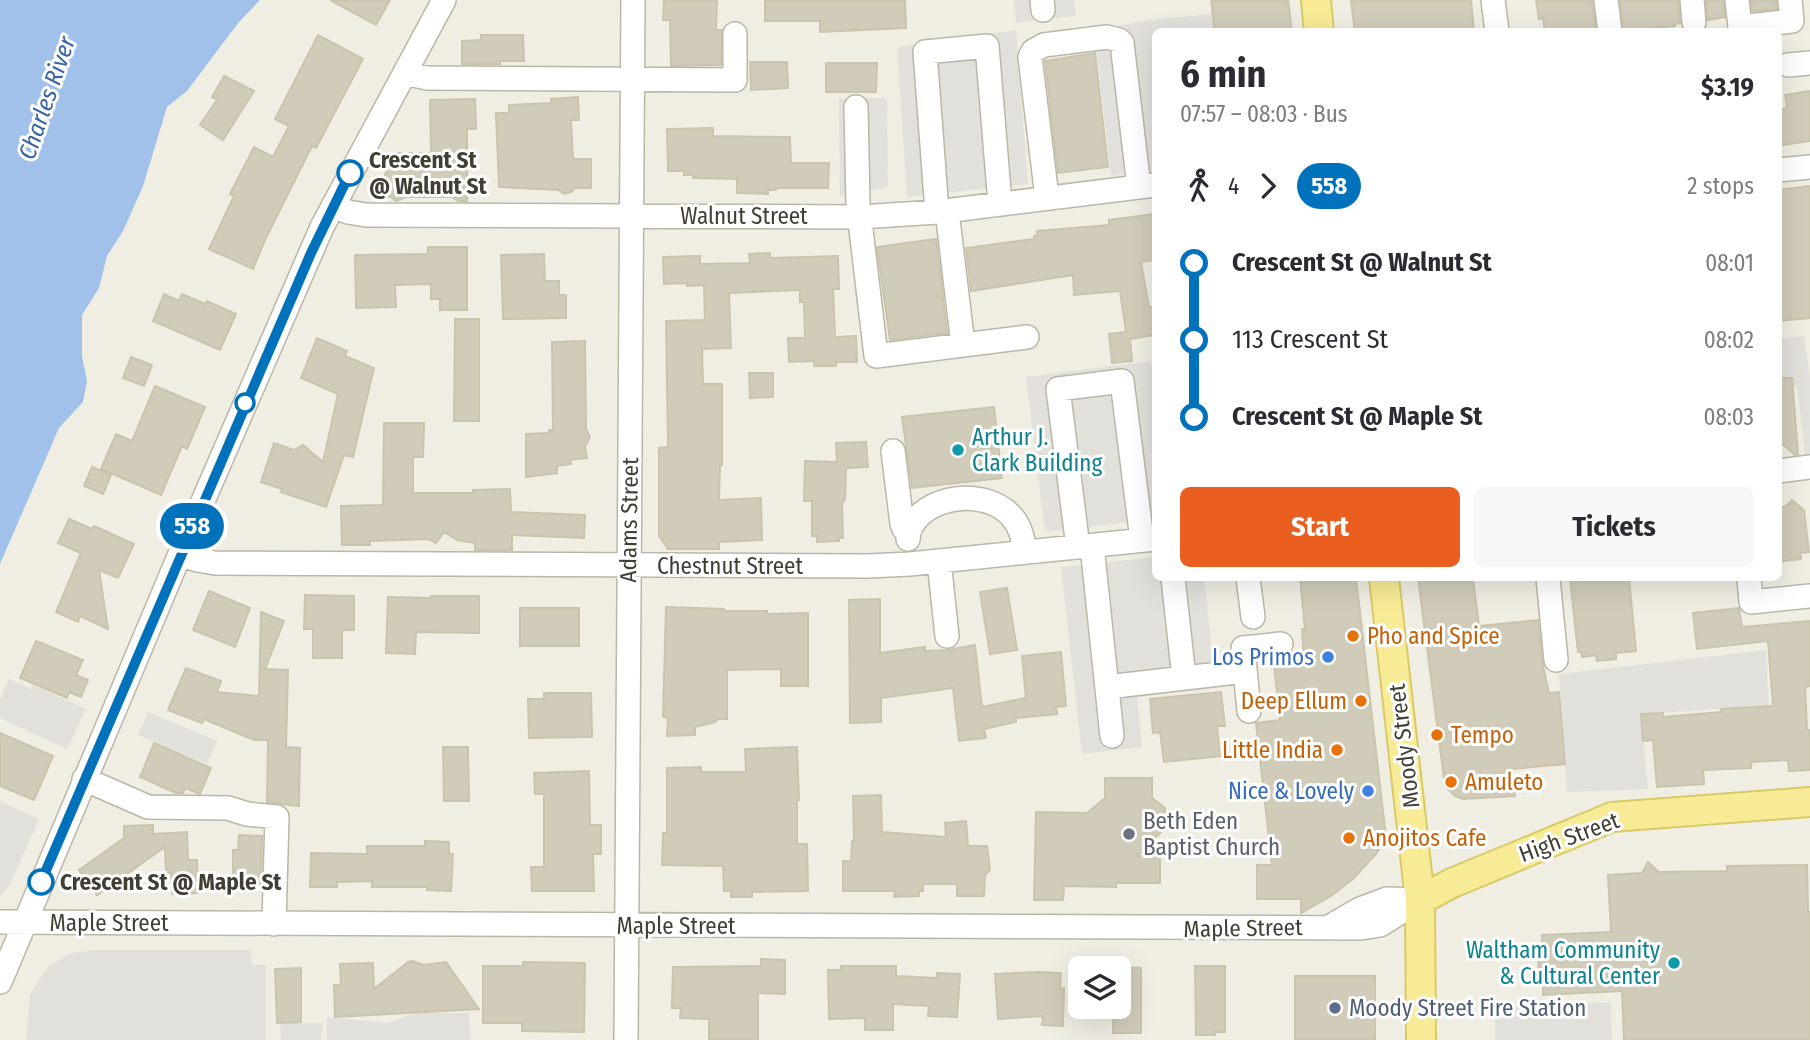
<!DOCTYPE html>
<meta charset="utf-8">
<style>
body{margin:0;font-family:"Fira Sans Condensed",sans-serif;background:#f7f7f7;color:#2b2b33;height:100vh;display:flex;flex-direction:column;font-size:26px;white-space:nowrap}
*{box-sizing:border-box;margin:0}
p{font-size:23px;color:#7c7c81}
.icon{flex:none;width:38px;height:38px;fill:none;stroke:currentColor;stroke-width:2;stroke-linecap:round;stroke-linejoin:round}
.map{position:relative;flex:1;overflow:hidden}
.panel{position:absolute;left:1152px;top:28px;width:630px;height:553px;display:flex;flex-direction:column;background:#fff;border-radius:10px;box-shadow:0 7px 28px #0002}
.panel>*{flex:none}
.badge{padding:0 14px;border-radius:23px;font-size:24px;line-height:46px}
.fabs{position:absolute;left:1068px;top:956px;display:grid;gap:14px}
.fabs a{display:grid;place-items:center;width:63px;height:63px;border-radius:10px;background:#fff;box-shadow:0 7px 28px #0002;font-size:35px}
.map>.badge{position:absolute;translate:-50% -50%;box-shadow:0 0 0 4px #fff}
.legs{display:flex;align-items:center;gap:10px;height:77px;padding:0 28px;font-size:23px}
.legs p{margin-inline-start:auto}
.head{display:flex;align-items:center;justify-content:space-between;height:119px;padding:0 28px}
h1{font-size:38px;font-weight:700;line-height:52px}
.primary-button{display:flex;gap:14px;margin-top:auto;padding:14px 28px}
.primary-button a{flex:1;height:80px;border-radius:10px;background:#ea5f20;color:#fff;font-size:28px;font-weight:700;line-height:80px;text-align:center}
.primary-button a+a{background:#f7f7f7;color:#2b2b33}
ul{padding:0 28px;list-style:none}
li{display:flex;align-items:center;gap:24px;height:77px;font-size:26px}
li i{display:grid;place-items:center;width:10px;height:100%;margin:0 9px;background:currentColor}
li i::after{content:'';width:18px;height:18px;margin:-9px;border:5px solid;border-radius:50%;background:#fff}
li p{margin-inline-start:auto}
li:first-child i{background:linear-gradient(#0000 50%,currentColor 0)}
li:last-child i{background:linear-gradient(currentColor 50%,#0000 0)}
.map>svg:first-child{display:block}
.parking{fill:#e1e0db}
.water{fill:#a2c1ea}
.building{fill:#d1cbb9;stroke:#cbc4ad;stroke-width:2}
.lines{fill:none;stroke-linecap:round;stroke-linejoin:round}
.minor-casing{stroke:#bbb7a7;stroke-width:26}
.major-casing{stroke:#daca67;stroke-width:32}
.minor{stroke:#fff;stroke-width:23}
.major{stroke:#f7eb96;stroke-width:28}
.line-1-casing{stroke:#fff;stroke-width:16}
.line-1{stroke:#0072bc;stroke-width:10}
.stop-1-dot{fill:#fff;stroke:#0072bc;stroke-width:3.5}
.culture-dot{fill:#0f9aa8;stroke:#fff;stroke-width:2.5}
.food-dot{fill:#e8710a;stroke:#fff;stroke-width:2.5}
.shop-dot{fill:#3f7fe0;stroke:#fff;stroke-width:2.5}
.worship-dot{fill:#6b7280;stroke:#fff;stroke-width:2.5}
.service-dot{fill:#5c6f8a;stroke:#fff;stroke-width:2.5}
.labels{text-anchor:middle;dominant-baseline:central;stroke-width:6;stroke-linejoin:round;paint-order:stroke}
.stop-label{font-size:23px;font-weight:bold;fill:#413e34;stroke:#fff;text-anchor:start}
.street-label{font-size:23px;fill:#413e34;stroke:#fff}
.culture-label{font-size:23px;fill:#0d838f;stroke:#fff;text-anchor:start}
.food-label{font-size:23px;fill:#c56008;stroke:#fff;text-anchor:start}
.shop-label{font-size:23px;fill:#366cbe;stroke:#fff;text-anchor:end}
.worship-label{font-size:23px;fill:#5b616d;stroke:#fff;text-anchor:start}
.service-label{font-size:23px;fill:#4e5e75;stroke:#fff;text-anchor:start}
.water-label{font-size:24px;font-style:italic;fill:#3664a5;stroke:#fff}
</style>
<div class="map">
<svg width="1810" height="1040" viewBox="0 0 1810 1040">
<rect width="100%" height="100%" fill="#f0eee3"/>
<path class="parking" d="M1014 0H1074L1076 16 1016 23Z
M1213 14 1215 31 1155 32V171L1111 176 1094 29 1158 19Z
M1016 30 1028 184 907 197 897 47Z
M887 98 888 187 840 196 839 99Z
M1804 336 1810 377V454H1805L1797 386 1778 388V339Z
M1151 361 1155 389V519L1045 532 1026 377Z
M1155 557V578H1204L1216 688 1137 697 1142 747 1082 754 1061 567Z
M1766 650 1769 706 1641 714 1648 789 1567 792 1559 674Z
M9 679 31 689 33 685 86 709 67 749 0 718V699Z
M148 712 217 741 207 764 138 735Z
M0 801 39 819 9 887 0 896Z
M92 950H251L252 965H266V1040H26L30 995 42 975 49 966 67 954Z
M1611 1002 1612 1040H1495V1008Z
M416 1013H469L471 1040H327V1017L388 1023Z
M280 1023H323L321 1040H281Z"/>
<path class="water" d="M0 0H260L239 22 187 91 167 107 143 186 123 231 107 256 99 288 82 315V356L87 381 83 402 59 428 0 564Z"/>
<path class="building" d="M330 0H390L376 25Z
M664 0H717L716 30H722L721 65 671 66 670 20H663Z
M765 0H905L906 28 820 32V21H765Z
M1211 0H1288L1292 32H1215Z
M1351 0H1471L1474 32H1355Z
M1536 0H1592L1596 32H1545L1543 18 1539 19Z
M1620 0H1678L1680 23 1675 24V26L1624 31Z
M1706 0H1723L1725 17 1708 20Z
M1751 0H1776L1777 9 1752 11Z
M318 35 363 59 316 148 312 146 265 240 253 269 209 249 234 196 230 194 254 147 273 157 289 126 275 119Z
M481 35H523L524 61H500V64H462V41L481 40Z
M1095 53 1108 167 1058 173 1045 61Z
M750 62H787L788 88 751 90Z
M826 63H877L876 92H826Z
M224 76 254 91 223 140 200 125 217 100 212 97Z
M1810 91V141L1782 145 1778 110 1787 108 1785 95Z
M578 97 579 120H571L573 159H591V188H575L571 192 564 194 558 190 499 187 496 113H509V105L551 103V99Z
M475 99 476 129H467V201H458L452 197H406L396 201 391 197 374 196 396 153H431L430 100Z
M713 128V136L790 137 791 163H829L828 188H776V190H768V194L737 193V179L693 178V175H684V171H668L667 129Z
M1810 186V318L1778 321V190Z
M1155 214V260L1141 262 1149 307H1155V335L1130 339 1132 361 1112 363 1109 334 1126 332 1120 291 1074 295 1073 275 971 291 966 248 1034 239V236L1037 235V231L1109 225V220Z
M936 239 943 295 936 296 943 297 947 333 890 340 877 247Z
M428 247H467V310H440V299H431V284L395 285 396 307 356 308 355 255 428 254Z
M770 253V258L838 256 839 289H833L835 337 856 336 857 362H836V366H814V361L789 362 788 338H805L804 302H800V290L729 293 731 348 702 349 703 384H722V465H720L719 500 761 498 762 540 719 542V549H668L659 536V448L668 447 666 321 705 320 704 285 687 286V283L664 284 663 257 700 256V264L750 263 749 254Z
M544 254 545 281H559V295H566V318L503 319 501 255Z
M164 294 179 301 182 294 205 304 207 301 236 314 220 350 153 321Z
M455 319H479V421H454Z
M317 338 347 351 345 356 374 368 353 457 344 455 326 507 281 492 282 489 261 482 274 443 294 450 303 445 323 462 338 394 301 378Z
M585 341 586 429 590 437 585 446 587 458 570 460 571 464 557 466V473L526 477V434L549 433V430H553L552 342Z
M131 357 152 365 144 386 123 378Z
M749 373H773V397L750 398Z
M1778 378H1792L1798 454 1795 455 1778 440Z
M155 386 205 407 187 449 182 446 161 495 101 469 116 434 132 441Z
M994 407 1002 478 912 488 902 417Z
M384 423H424L423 457H413V493H473V490L510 489 511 512 585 515 584 538 512 535V550H475V543L457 540 444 532 436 543 428 539 370 541V545H342L341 506 383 505Z
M866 442 868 467 846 468 845 500 842 503 843 538H839V541L817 542V536H812V501H804L805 461 837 462 836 443Z
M92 467 111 475 103 494 84 486Z
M1792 500 1804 510 1809 552 1800 553 1801 559 1778 562V508L1786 506Z
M69 519 92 529 94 526 134 544 118 578 99 570 108 629 80 616 78 622 56 612 81 553 58 543Z
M1300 578H1356L1386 838 1376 854 1353 879 1331 896 1301 913V899H1257V865H1272L1256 723 1280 720 1274 664 1304 661 1302 629H1305Z
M1418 578H1473L1479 626 1538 620 1542 661 1549 693 1559 692 1565 764 1512 769 1515 796 1463 799 1455 796 1445 786Z
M1570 578H1629L1636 651 1616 653V659L1597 661 1596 655 1582 657 1581 651 1578 652Z
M1007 588 1017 650 990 654 980 592Z
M209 591 250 608 235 647 193 630Z
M305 595 354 596V630H342V658H313V629H304Z
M431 596H479V633L416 632 415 654 386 653 388 597 431 598Z
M880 599V653L925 647V651L948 650 975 645 982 707 1026 698 1022 656 1061 652 1066 706 1056 707 1057 714 1016 718V722L984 729 986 738 959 741 953 688 881 698V722L850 723 849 600Z
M666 607 724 609V611H767V614L808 613V686H781V669L727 670V719H718L715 722 695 727V735L667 736 668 718 663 717Z
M520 608H579V646H520Z
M1739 608 1742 627 1810 621V686L1805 687 1807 730H1810V770L1789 771 1788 760 1751 762V768L1703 770 1704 784 1657 787 1653 740 1643 741 1641 714 1663 713V717L1721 712V709L1773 706 1768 641 1697 649 1693 613Z
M261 612 284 621 265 669 288 670 286 747 300 748 299 806 267 802 268 740H254L204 719 202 723 168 710 186 668 221 681 217 692 259 696Z
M36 641 83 660 76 675 88 680 81 697 69 692 67 698 20 678Z
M1221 692 1225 726H1217L1220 756 1164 762 1160 732 1153 733 1150 699Z
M544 693H591L592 737 529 738 528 699H544Z
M0 733 53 756 34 800 0 786Z
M154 743 211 768 200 794 185 788 183 793H176L140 777Z
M443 747H468L469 801H444Z
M797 747 799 800H797V844H807L808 891 752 892V897H731V891H724L723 866 662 865 663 833H667V768L701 767V772H746L745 749Z
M589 771 590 825H601V854H593L594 891H532L531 867H544V794H535L534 773Z
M1105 778H1152V798L1165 808 1164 829 1137 856H1160V883H1116V887L1064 886 1063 900H1034L1036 812 1087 813 1105 798Z
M881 795 882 832 946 837 945 823 966 821 968 846H987L990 870 985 875 984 896H957V884H923V891H919V896L894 897 895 891H843V861H851L852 841H854L853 796Z
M153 825V834L187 832 188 860H197L198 893 172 894 171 873H166L165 847 97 895 79 870 124 838V826Z
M239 835 262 836 261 884H233V850H238Z
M425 841 449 842V854H453L451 891 427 890V887H372V881L337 882V887H310L311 853 367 854V846H425Z
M1648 862 1659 872 1727 871V866L1807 865 1808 912H1810V1040H1624L1622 991 1543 995V982H1539L1538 945 1542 944V935L1611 932 1608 875 1642 873Z
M761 959 785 960V994L758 993V1040H709V1019L680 1018 681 1008H672L673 967 761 966Z
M412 961 424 965 446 962 479 1009 335 1017 334 985H341L340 964 373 963 374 989 408 962Z
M523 962 585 963 584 1032 522 1031V1023H483V966H523Z
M841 966H896V976L937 978V973L960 974 957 1017 928 1016 929 1006 893 1004V1030H865V1018L829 1019 828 970H841Z
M1195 966H1225V1032H1215V1035H1196Z
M1118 967 1141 968V1033H1113V1006H1118Z
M301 968V1022L277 1023 275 969Z
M1037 972 1061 973 1060 989 1064 988 1063 1026 1042 1025 1043 1016 998 1019 995 974Z
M1295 976H1375V1040H1295Z"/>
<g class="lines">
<defs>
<path id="minor" d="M1042 0 1043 10
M1493 0 1497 32
M1606 0 1610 32
M1692 0 1694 22
M1737 0 1740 27 1792 21 1790 0
M1788 65 1810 63
M405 73 427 78 735 80V34
M856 107 858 204 876 356 1027 337
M1778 170 1810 167
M1047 198 1030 57 1033 51 1044 45 1107 37 1119 40 1122 43 1139 187
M333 206 348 212 366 215 860 217 937 212 1155 185
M947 211 963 345
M937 212 925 52 987 46 1000 204
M893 451 902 524 904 529 909 532 908 539
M1778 471 1810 467
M909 532C922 494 987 487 1012 517 1021 527 1023 539 1025 552
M1092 546 1112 736
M1078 547 1058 389 1122 381 1142 540
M180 554 197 560 215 563 868 566 910 564 1155 539
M939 561 947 636
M1173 578 1184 678
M1248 578 1253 617
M1548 578 1556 660
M1749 578 1751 602 1810 596
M1107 687 1245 671
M1249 711 1243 648 1281 644
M84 779 148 807 228 808 247 814 277 817 274 924
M0 922 1361 928 1380 925 1420 900
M1329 927 1360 909 1387 899 1420 900
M0 982 180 554 322 227 444 0
M626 1040 633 0"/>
<path id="major" d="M1316 0 1319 32
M1384 578 1420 900 1421 1040
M1420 900 1452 883 1612 817 1810 802"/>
</defs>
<use href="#minor" class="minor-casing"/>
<use href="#major" class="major-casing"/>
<use href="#minor" class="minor"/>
<use href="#major" class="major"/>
</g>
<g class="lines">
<defs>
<path id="line-1" d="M41 882 311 253 350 173"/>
</defs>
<use href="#line-1" class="line-1-casing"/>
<use href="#line-1" class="line-1"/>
</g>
<g class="stop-1-dot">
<circle cx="350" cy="173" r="12"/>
<circle cx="245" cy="403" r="9"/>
<circle cx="41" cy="882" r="12"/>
</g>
<g class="culture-dot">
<circle cx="958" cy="450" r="7"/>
<circle cx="1674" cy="963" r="7"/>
</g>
<g class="food-dot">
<circle cx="1353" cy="636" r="7"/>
<circle cx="1361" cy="701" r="7"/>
<circle cx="1437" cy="735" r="7"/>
<circle cx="1337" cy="750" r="7"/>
<circle cx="1451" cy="782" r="7"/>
<circle cx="1349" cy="838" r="7"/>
</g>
<g class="shop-dot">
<circle cx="1328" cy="657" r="7"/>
<circle cx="1368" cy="791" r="7"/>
</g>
<circle class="worship-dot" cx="1129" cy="834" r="7"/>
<circle class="service-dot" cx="1335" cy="1008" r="7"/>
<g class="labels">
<g class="stop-label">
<text x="369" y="160">Crescent St<tspan x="369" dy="26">@ Walnut St</tspan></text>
<text x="60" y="882">Crescent St @ Maple St</text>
</g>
<g class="street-label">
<text x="744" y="216">Walnut Street</text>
<text transform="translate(629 520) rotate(-89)">Adams Street</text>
<text x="730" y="566">Chestnut Street</text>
<text transform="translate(1404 746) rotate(-97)">Moody Street</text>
<text transform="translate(1569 837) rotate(-20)">High Street</text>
<text x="109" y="923">Maple Street</text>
<text x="676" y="926">Maple Street</text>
<text transform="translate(1243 928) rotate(-1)">Maple Street</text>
</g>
<g class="culture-label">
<text x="972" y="437">Arthur J.<tspan x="972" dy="26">Clark Building</tspan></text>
<text x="1660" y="950" text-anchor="end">Waltham Community<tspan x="1660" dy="26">&amp; Cultural Center</tspan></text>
</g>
<g class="food-label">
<text x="1367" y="636">Pho and Spice</text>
<text x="1347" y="701" text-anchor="end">Deep Ellum</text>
<text x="1451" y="735">Tempo</text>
<text x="1323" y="750" text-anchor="end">Little India</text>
<text x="1465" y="782">Amuleto</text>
<text x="1363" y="838">Anojitos Cafe</text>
</g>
<g class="shop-label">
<text x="1314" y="657">Los Primos</text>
<text x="1354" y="791">Nice &amp; Lovely</text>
</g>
<g class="worship-label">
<text x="1143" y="821">Beth Eden<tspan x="1143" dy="26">Baptist Church</tspan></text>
</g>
<g class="service-label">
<text x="1349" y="1008">Moody Street Fire Station</text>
</g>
<g class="water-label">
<text transform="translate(47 98) rotate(-71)">Charles River</text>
</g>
</g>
</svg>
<div class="fabs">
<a><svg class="icon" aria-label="layers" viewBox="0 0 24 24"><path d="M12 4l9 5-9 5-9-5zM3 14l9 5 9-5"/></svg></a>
</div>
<b class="badge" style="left:192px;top:526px;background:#0072bc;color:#fff">558</b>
<section class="panel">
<div class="head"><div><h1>6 min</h1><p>07:57 – 08:03 · Bus</p></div><b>$3.19</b></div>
<div class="legs"><svg class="icon" aria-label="walk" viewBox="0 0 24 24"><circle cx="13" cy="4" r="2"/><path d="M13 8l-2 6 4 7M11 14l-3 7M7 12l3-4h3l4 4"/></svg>4<svg class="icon" aria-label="forward" viewBox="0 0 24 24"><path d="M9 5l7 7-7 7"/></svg><b class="badge" style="background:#0072bc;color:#fff">558</b><p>2 stops</p></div>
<ul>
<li><i style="color:#0072bc"></i><b>Crescent St @ Walnut St</b><p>08:01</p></li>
<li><i style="color:#0072bc"></i><span>113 Crescent St</span><p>08:02</p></li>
<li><i style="color:#0072bc"></i><b>Crescent St @ Maple St</b><p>08:03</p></li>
</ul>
<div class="primary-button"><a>Start</a><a>Tickets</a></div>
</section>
</div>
